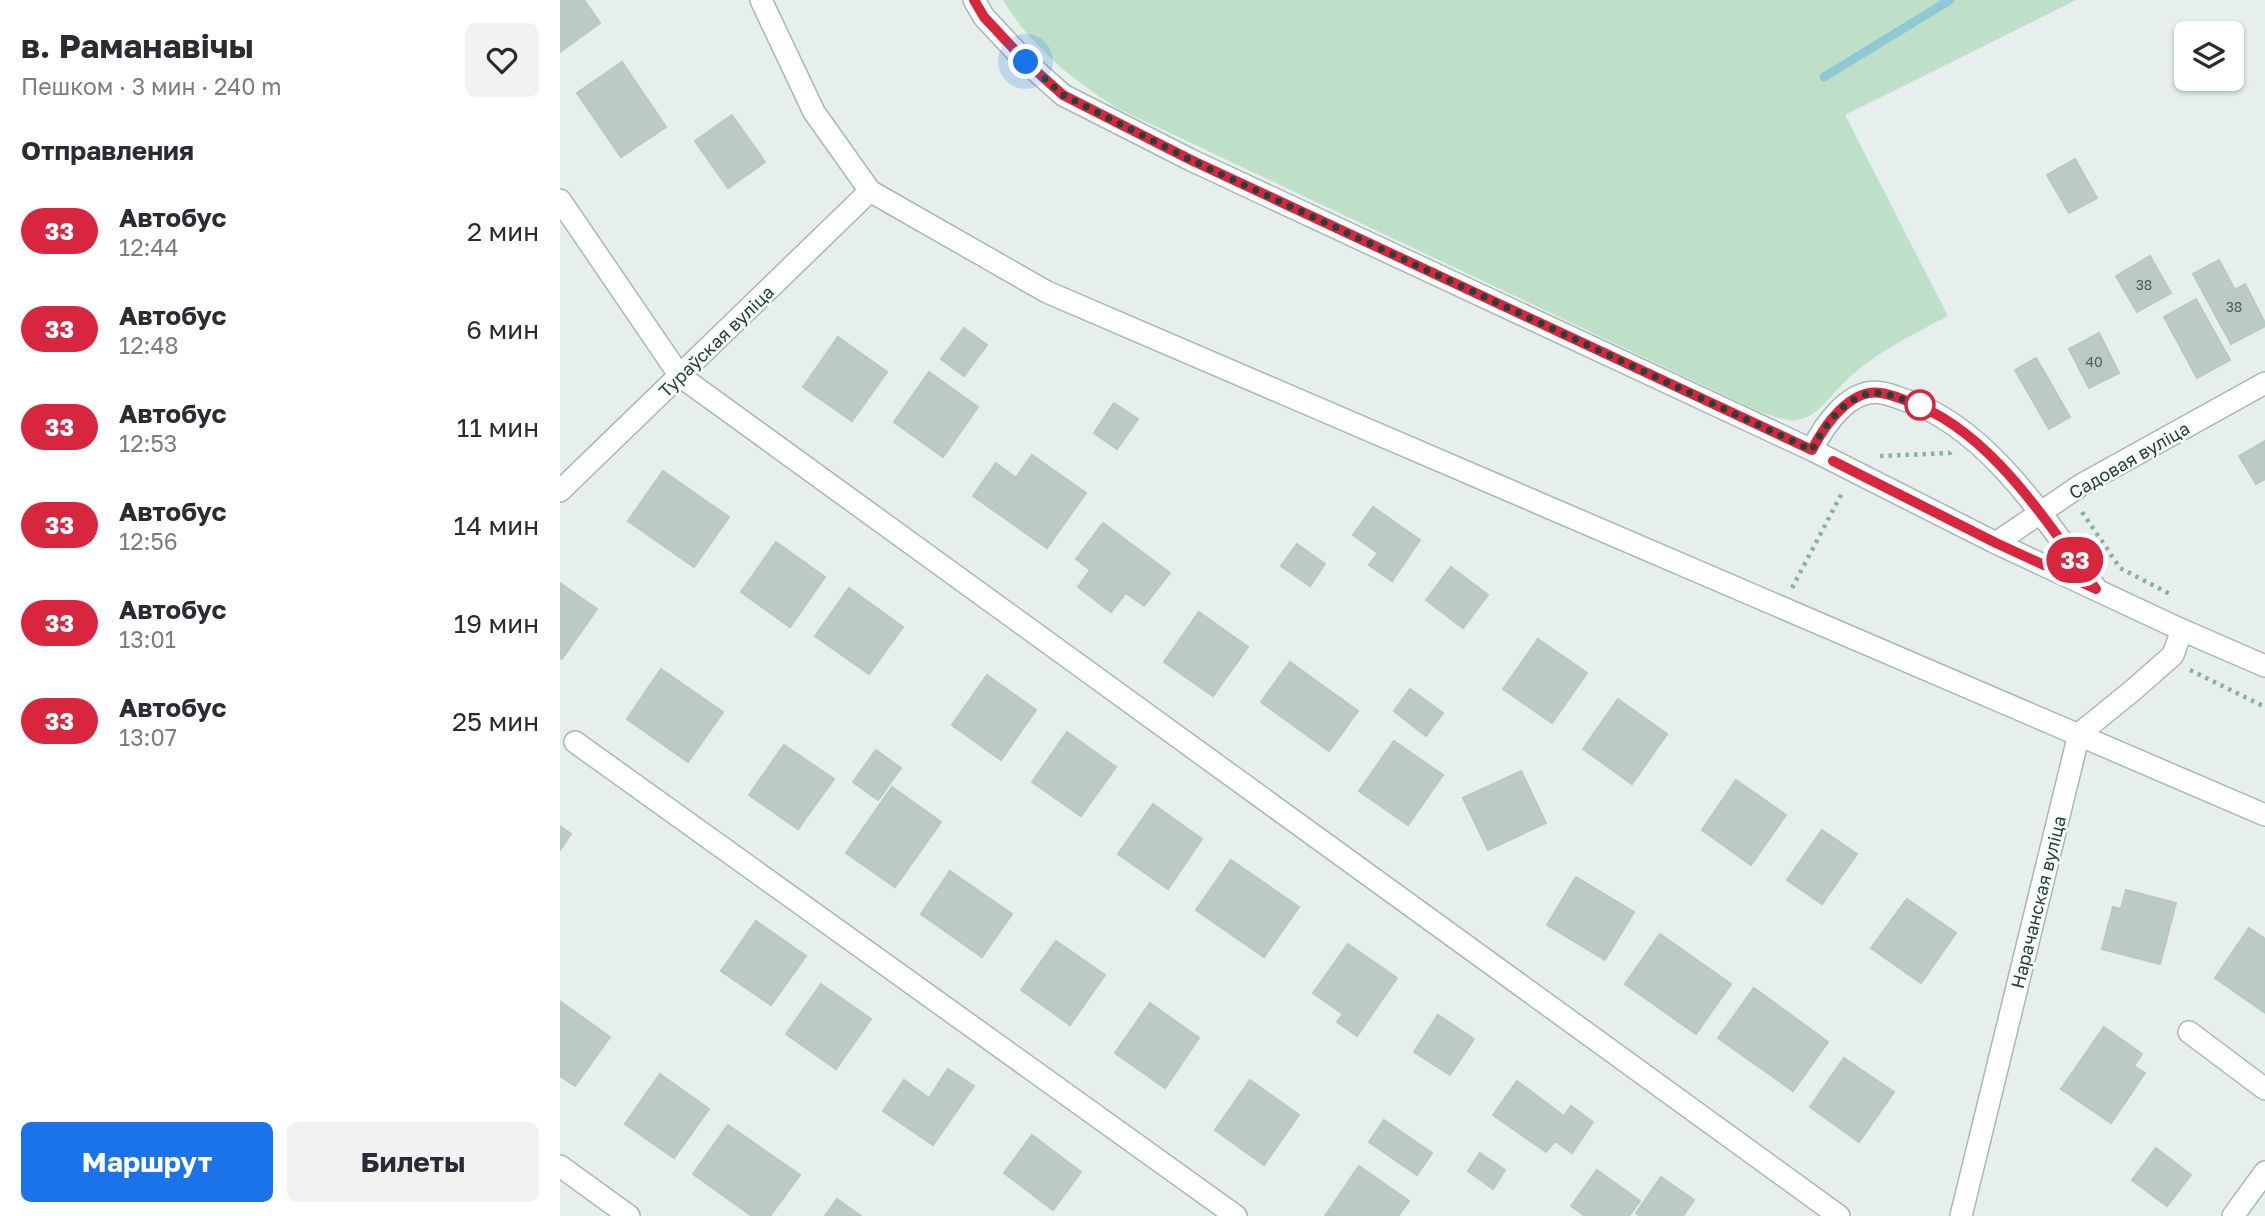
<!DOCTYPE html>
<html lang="ru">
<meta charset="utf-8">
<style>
body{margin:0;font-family:"Golos Text",sans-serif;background:#f2f2f3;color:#2b2b33;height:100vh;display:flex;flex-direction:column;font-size:26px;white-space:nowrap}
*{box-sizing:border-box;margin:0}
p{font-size:23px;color:#7c7c81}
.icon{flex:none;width:38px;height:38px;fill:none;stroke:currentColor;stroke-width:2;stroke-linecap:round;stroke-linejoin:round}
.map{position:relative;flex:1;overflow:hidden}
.side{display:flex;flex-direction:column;background:#fff;width:560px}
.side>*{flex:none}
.badge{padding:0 14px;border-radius:23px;font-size:24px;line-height:46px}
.fabs{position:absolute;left:1614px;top:21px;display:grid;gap:14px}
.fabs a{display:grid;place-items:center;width:70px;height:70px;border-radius:10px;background:#fff;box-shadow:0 2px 5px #0004;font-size:35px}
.you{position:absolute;width:35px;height:35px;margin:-18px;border:5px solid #fff;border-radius:50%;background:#1a73e8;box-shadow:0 0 0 10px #1a73e833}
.map>.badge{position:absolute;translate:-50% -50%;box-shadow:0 0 0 4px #fff}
h2{padding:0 21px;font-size:26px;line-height:63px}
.round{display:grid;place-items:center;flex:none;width:74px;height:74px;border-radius:10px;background:#f2f2f3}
.head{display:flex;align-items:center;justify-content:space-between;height:119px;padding:0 21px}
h1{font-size:33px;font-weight:700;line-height:52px}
.primary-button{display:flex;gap:14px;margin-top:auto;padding:14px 21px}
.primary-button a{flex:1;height:80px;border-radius:10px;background:#1a73e8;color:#fff;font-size:28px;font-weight:700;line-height:80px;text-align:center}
.primary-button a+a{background:#f2f2f3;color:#2b2b33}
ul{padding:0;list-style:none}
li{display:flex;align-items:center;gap:21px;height:98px;padding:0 21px}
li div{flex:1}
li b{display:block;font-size:26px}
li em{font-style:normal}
li .badge{min-width:77px;font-weight:700;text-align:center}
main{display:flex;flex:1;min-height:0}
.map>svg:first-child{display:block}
.green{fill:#bfe0c8}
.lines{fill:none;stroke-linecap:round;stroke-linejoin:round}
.stream{stroke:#8ec9d4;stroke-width:9}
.building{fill:#bbcac4;stroke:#b8c9c2;stroke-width:2}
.minor-casing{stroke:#a8b8b2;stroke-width:24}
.path{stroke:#86b3a5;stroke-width:4.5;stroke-dasharray:3.5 5;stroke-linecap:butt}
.minor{stroke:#fff;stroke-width:21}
.line-casing{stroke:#fff;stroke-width:16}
.line{stroke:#d7263d;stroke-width:10}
.walk{stroke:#24423a;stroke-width:7;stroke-dasharray:0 12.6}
.stop-dot{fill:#fff;stroke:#d7263d;stroke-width:3.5}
.labels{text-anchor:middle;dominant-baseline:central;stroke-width:5;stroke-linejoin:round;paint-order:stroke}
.number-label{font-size:14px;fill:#4a645c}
.street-label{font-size:18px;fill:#24423a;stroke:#f7fbf9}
</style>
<main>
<section class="side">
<div class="head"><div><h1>в. Раманавічы</h1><p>Пешком · 3 мин · 240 m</p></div><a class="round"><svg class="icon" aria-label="heart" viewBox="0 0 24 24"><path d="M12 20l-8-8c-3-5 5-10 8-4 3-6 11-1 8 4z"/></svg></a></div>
<h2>Отправления</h2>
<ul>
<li><span class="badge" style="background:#d7263d;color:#fff">33</span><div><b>Автобус</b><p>12:44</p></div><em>2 мин</em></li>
<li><span class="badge" style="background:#d7263d;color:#fff">33</span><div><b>Автобус</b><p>12:48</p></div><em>6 мин</em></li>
<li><span class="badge" style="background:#d7263d;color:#fff">33</span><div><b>Автобус</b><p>12:53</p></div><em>11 мин</em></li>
<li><span class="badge" style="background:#d7263d;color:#fff">33</span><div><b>Автобус</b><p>12:56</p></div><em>14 мин</em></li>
<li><span class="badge" style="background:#d7263d;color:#fff">33</span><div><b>Автобус</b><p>13:01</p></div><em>19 мин</em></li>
<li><span class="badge" style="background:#d7263d;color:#fff">33</span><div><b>Автобус</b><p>13:07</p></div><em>25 мин</em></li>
</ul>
<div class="primary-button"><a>Маршрут</a><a>Билеты</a></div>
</section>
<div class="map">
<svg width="1705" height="1216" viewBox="0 0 1705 1216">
<rect width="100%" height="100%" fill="#e6efeb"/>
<path class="green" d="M443 0H1516L1285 115 1388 316C1345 339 1309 355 1276 391 1265 403 1255 417 1237 420 1226 422 1211 415 1200 412L557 108C511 78 472 48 443 0Z"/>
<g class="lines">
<path class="stream" d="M1264 77 1390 0"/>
</g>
<path class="building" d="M0 0H24L40 23 0 52Z
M62 62 106 127 61 157 17 93Z
M172 115 205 162 168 188 135 141Z
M1515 159 1537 198 1509 213 1487 175Z
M1590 256 1611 293 1577 312 1556 276Z
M1659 260 1675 290 1685 284 1705 323V326L1671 344 1633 274Z
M1636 299 1670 360 1637 378 1604 317Z
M404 328 427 345 404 376 381 359Z
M1539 333 1559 373 1529 388 1509 349Z
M278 337 327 372 292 421 243 387Z
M1476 358 1510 417 1489 429 1455 370Z
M369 372 418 407 383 457 334 422Z
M554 403 578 419 557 449 534 433Z
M1705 441V479L1696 484 1679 456Z
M472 455 526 493 487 548 433 510Z
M436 463 456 478 433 510 413 496Z
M103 471 169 517 134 567 68 521Z
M813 507 860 540 832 581 809 565 818 553 793 535Z
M543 523 610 573 584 606 566 593 551 612 518 587 530 570 516 559Z
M216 542 265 577 230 627 181 592Z
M737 544 765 564 750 586 721 566Z
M891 567 928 595 903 628 866 600Z
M0 583 37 609 2 659 0 658Z
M289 588 343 627 309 674 255 636Z
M639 612 688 647 653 696 604 662Z
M978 639 1027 673 992 723 943 689Z
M730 662 798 711 769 751 701 702Z
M101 669 163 712 128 762 67 719Z
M427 675 476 710 441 760 392 725Z
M850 689 883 713 866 736 834 711Z
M1058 699 1107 734 1072 784 1023 749Z
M507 732 556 767 521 816 472 782Z
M834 741 883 775 848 825 799 791Z
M224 745 274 779 238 829 189 795Z
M316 750 341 768 318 800 293 782Z
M961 771 986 823 928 850 903 798Z
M1176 780 1226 815 1191 865 1142 830Z
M332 787 381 822 335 887 286 853Z
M593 804 642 839 608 889 558 854Z
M0 826 11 834 0 850Z
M1262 830 1297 854 1262 904 1227 880Z
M671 860 739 907 704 957 636 910Z
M390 871 452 914 422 957 361 914Z
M1016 877 1074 912 1045 960 987 925Z
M1566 890 1616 903 1600 964 1542 949 1553 907 1561 909Z
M1347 899 1396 933 1361 983 1311 948Z
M196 921 246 956 211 1005 161 971Z
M1689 928 1705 939 1704 1012 1655 978Z
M1100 934 1171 984 1136 1034 1065 984Z
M496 941 545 975 510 1025 461 990Z
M788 944 837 978 797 1036 777 1022 783 1014 753 993Z
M261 984 311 1019 276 1069 226 1034Z
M1194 988 1268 1042 1233 1091 1158 1038Z
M1 1002 50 1037 15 1086 0 1076Z
M590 1003 639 1038 605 1088 555 1053Z
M878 1015 914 1039 890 1075 854 1052Z
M1544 1027 1582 1054 1574 1066 1585 1073 1551 1123 1501 1089Z
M1284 1058 1334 1092 1299 1142 1250 1107Z
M388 1069 414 1086 373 1145 323 1111 344 1080 369 1098Z
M100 1074 149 1109 114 1158 65 1124Z
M690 1080 739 1115 704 1165 655 1130Z
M957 1081 1004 1116 1011 1106 1033 1122 1012 1153 995 1141 986 1152 933 1115Z
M824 1120 872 1153 857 1175 809 1142Z
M168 1125 240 1175 210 1216H192L133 1174Z
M472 1135 521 1172 493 1210 444 1173Z
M1596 1148 1631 1175 1607 1206 1572 1180Z
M920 1153 945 1170 933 1189 908 1171Z
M799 1166 849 1201 838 1216H765Z
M1037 1170 1080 1201 1069 1216H1025L1011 1206Z
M1101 1177 1134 1200 1123 1216H1080L1076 1213Z
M277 1199 301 1216H265Z"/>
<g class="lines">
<defs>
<path id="minor" d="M201 0 254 112 310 191 487 292 1705 815
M414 0 424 17 466 62 503 95 631 160 1252 450 1436 543 1622 630 1705 666
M0 200 120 376 1279 1216
M1252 450C1264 425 1290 387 1322 393 1331 394 1340 399 1348 401 1429 429 1486 521 1535 587
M0 491 310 191
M1436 543 1521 485 1705 383
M15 742 676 1216
M1629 1032 1705 1089
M0 1166 69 1216
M1401 1216 1519 734 1572 691 1613 655 1622 630
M1673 1216 1705 1172"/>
</defs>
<use href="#minor" class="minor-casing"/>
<path class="path" d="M1320 456 1390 453 1391 452
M1522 512 1560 568 1610 594
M1232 588 1282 493
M1630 670 1705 707"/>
<use href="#minor" class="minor"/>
</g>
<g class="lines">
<defs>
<path id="line" d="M414 0 424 17 466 62 503 95 631 160 1252 450C1264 426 1290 388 1321 393 1330 394 1339 398 1347 401 1430 429 1486 522 1536 589L1436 543 1273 461"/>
</defs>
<use href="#line" class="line-casing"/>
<use href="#line" class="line"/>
<path class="walk" d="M466 62 503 95 631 160 1252 450C1264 425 1288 392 1318 393 1332 393 1347 402 1360 405"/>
</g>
<circle class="stop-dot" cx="1360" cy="405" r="14"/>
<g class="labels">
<g class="number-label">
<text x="1584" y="284">38</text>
<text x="1674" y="306">38</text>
<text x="1534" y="361">40</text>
</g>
<g class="street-label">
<text transform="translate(156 341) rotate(-44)">Тураўская вуліца</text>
<text transform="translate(1569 460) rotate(-30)">Садовая вуліца</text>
<text transform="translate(1478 902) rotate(-76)">Нарачанская вуліца</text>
</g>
</g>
</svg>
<div class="fabs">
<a><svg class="icon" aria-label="layers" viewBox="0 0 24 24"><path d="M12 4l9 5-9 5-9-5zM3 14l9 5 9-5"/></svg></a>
</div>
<div class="you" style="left:466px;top:62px"></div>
<b class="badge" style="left:1515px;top:560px;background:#d7263d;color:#fff">33</b>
</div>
</main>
